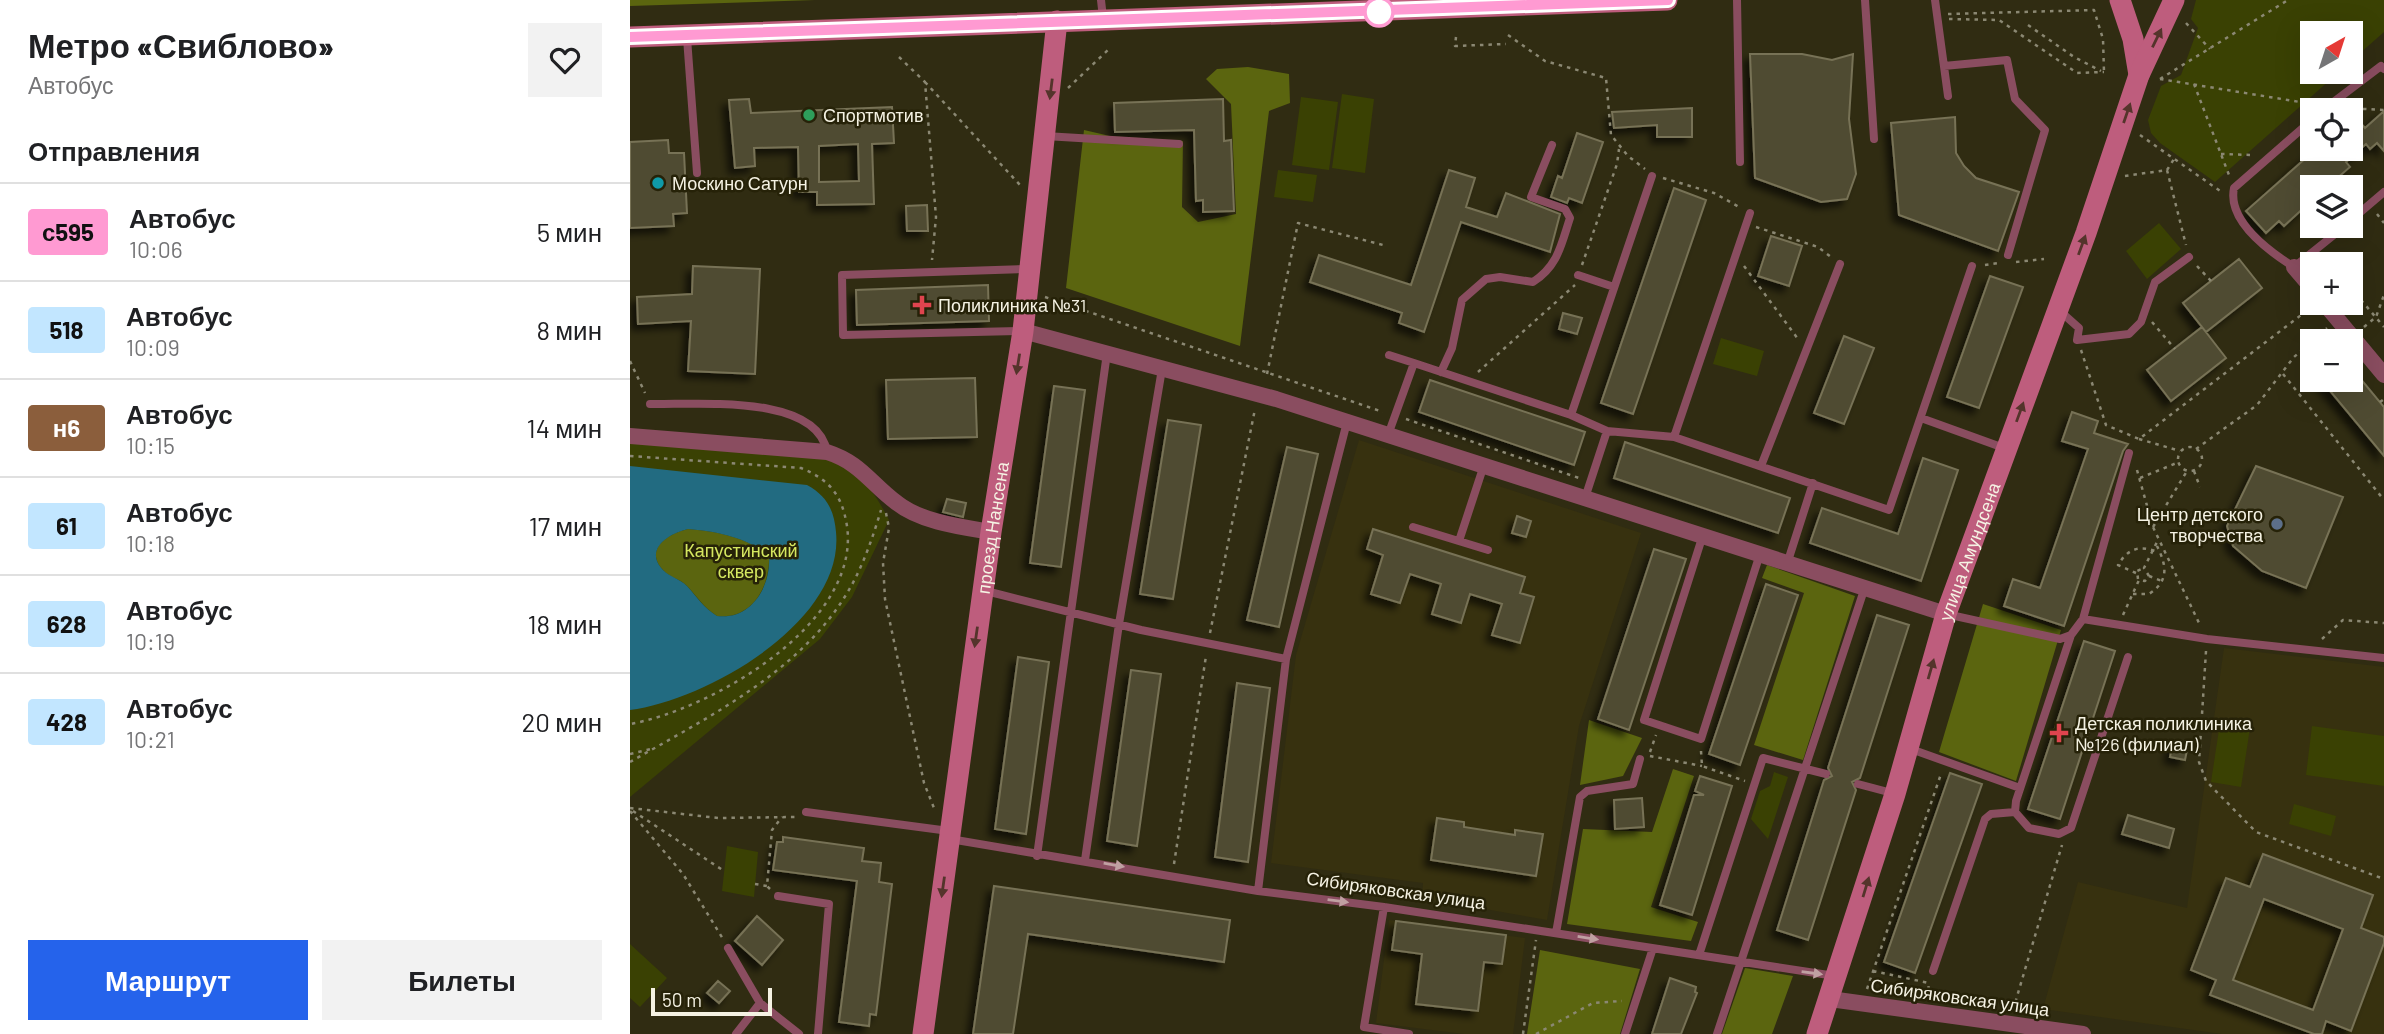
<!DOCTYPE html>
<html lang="ru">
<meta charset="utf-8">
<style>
body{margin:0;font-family:Barlow,sans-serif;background:#f2f2f2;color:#202124;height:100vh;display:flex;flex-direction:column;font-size:26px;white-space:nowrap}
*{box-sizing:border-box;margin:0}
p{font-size:23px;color:#757577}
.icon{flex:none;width:38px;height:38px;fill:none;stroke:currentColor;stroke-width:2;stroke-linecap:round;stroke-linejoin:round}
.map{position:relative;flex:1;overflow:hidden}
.side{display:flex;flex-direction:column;background:#fff;width:630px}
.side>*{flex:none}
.badge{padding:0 14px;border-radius:5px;font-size:24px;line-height:46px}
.needle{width:46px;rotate:39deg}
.controls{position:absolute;left:1670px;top:21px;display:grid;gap:14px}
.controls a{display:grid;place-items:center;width:63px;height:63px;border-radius:0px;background:#fff;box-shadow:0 7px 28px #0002;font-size:35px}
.scale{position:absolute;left:21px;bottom:18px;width:121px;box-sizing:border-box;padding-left:7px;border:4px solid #f5f2e3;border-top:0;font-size:19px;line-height:24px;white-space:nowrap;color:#f5f2e3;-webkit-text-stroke:5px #262208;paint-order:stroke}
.map>.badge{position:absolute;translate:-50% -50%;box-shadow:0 0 0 4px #fff}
h2{padding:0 28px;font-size:26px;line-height:63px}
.round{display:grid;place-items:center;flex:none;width:74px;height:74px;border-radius:0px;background:#f2f2f2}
.summary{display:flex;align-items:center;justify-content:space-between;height:119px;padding:0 28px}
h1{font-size:33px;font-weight:800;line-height:52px}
.action{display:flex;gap:14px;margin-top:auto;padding:14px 28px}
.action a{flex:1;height:80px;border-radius:0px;background:#2563eb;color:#fff;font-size:28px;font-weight:800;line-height:80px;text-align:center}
.action a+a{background:#f2f2f2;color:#202124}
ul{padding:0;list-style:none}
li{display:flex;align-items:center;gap:21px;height:98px;padding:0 28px;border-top:2px solid #e0e0e0}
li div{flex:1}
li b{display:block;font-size:26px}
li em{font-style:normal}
li .badge{min-width:77px;font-weight:700;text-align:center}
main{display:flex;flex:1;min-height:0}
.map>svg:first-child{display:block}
.built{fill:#37310f}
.green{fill:#3a4103}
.forest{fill:#5b650f}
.water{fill:#226b81;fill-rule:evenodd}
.building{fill:#504b31;stroke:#777256;stroke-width:2;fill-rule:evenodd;filter:url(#shadow)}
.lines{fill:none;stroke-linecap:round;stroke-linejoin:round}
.path{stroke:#8b8873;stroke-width:2.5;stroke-dasharray:3.5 5;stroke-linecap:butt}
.lane{stroke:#8a4d60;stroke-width:8}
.street{stroke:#8a4d60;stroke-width:16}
.secondary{stroke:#be5d7d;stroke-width:21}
.oneway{fill:#54342b}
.oneway2{fill:#c0a0a2}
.line-casing{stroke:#fff;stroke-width:16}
.line{stroke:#ff9ad2;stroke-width:10}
.stop-dot{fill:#fff;stroke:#ff9ad2;stroke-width:3.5}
.leisure-dot{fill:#2e9e5b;stroke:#262208;stroke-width:2.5}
.culture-dot{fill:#0f9aa8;stroke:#262208;stroke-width:2.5}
.health-dot{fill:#e0444e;stroke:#262208;stroke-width:2.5}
.service-dot{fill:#5c6f8a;stroke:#262208;stroke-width:2.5}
.labels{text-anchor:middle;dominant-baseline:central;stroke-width:5;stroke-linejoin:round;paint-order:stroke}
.poi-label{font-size:18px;fill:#f5f2e3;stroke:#262208;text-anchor:start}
.street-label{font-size:18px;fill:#f5f2e3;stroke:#262208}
.park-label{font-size:18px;fill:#d5e760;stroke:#262208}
</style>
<main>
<section class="side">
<div class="summary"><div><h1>Метро «Свиблово»</h1><p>Автобус</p></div><a class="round"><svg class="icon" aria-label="heart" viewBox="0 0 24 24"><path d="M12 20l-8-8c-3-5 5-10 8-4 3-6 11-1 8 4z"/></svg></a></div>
<h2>Отправления</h2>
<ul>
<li><span class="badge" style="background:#ff9ad2;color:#111">с595</span><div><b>Автобус</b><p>10:06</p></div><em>5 мин</em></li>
<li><span class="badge" style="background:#c2e6ff;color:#111">518</span><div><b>Автобус</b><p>10:09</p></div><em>8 мин</em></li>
<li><span class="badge" style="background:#8b5e3c;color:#fff">н6</span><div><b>Автобус</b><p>10:15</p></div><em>14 мин</em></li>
<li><span class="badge" style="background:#c2e6ff;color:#111">61</span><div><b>Автобус</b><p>10:18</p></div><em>17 мин</em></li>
<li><span class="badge" style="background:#c2e6ff;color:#111">628</span><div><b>Автобус</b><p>10:19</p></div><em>18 мин</em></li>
<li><span class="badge" style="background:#c2e6ff;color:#111">428</span><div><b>Автобус</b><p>10:21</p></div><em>20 мин</em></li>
</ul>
<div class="action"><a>Маршрут</a><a>Билеты</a></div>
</section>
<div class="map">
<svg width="1754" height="1034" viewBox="0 0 1754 1034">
<defs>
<filter id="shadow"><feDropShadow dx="-6" dy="6" stdDeviation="3.5" flood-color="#0009"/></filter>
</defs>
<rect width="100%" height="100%" fill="#302c12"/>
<path class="built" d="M729 440 1011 533 949 726 917 920 792 898 793 883 641 863 666 655Z
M1594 648 1754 667V1034H1592L1413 1009 1448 882 1557 908Z
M759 920 895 938 883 1034H834L746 1023Z"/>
<path class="green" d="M1566 0H1754V32L1720 62V33H1682V72H1709L1585 182 1530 143 1521 133 1518 120 1531 86 1551 75 1568 28 1561 19Z
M712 94 744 99 735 173 702 168Z
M671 97 708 102 699 170 662 165Z
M648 170 687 175 683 202 644 197Z
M1529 223 1551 249 1517 279 1496 251Z
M1091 338 1134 351 1127 376 1083 364Z
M0 440 196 457C228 469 243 489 259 520L222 597 190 639 0 797Z
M1590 723 1620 728 1611 787 1581 782Z
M1682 726 1754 736V786L1676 775Z
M1144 772 1158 777 1138 839 1121 819 1130 791 1140 786Z
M1664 804 1706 816 1701 836 1659 824Z
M97 846 128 852 124 897 92 891Z
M0 944 37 978 10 1007 0 998Z"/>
<path class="forest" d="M0 0H185L0 6Z
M618 67 659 74 660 103 639 111 610 346 436 288 454 130 480 136 553 141 552 207 568 222 606 214 601 104 576 79 587 69Z
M58 529C86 531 119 538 139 556 140 587 122 620 87 616 73 607 67 596 56 585 50 579 39 577 33 570 13 548 40 533 58 529Z
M1137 565 1225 596 1173 760 1124 745 1174 593 1132 578Z
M1353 604 1431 630 1386 781 1309 752Z
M959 720 1012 738 993 776 950 785Z
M1043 769 1064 776 1021 907 1068 922 1061 941 937 924 953 829 1022 832Z
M910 950 1010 969 990 1034H897Z
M1115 968 1163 976 1142 1034H1092Z"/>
<path class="water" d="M0 466 177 485C197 496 204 510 206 532 215 622 76 700 0 710ZM58 529C85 531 119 538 139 556 141 587 121 620 87 616 74 608 67 597 57 586 50 579 40 577 33 570 13 549 40 533 58 529Z"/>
<path class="building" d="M1120 54H1172L1202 60 1223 54 1219 119 1226 174 1217 199 1191 202 1125 178Z
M119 99 121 113 262 107 264 143 242 144 244 204 187 205V192H169L168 147 124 148 125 166 105 168 99 100ZM228 144 229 181 189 182V146Z
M593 99 594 141 601 140 604 211 573 212V200L566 201 564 130 485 132 484 103Z
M1062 108V137H1027V125L984 128 982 112Z
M1720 111 1735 128 1754 111V151L1747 143 1740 149 1736 144 1716 162 1720 167 1697 187H1682V193L1674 200 1678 204 1654 226 1649 221 1636 233 1616 211 1686 149H1720Z
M1325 117 1326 153 1334 166 1346 178 1389 192 1368 251 1269 215 1261 123Z
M947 133 973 142 952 203 939 198 937 203 921 197 928 176 932 178Z
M38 140 39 153H54L57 213 43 214 44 226 0 228V142Z
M819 170 845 178 836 207 867 217 876 193 930 214 920 252 831 222 794 332 769 323 772 313 680 282 689 255 781 285Z
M1044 188 1076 200 1003 414 971 403Z
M297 205 298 231H277L276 206Z
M1141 236 1172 246 1159 286 1128 276Z
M1609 259 1632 288 1576 332 1553 303Z
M63 266 130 269 125 374 58 371 61 321 8 324 7 297 62 294Z
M1360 276 1393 287 1349 408 1317 397Z
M358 285 359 321 227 325 226 290Z
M933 313 952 318 947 334 929 329Z
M1572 327 1596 358 1541 401 1517 370Z
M1214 336 1244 348 1214 424 1184 413Z
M1720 366 1754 407V456L1691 380H1720Z
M345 378 347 437 258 439 256 380Z
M800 380 955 432 944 465 789 412Z
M424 386 455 390 431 567 400 563Z
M1442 412 1468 421 1464 433 1498 444 1493 451 1434 626 1374 606 1383 579 1410 588 1458 449 1432 441Z
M538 420 571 425 543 599 510 594Z
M995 442 1160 498 1148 533 984 478Z
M657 447 688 454 649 627 617 620Z
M1293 458 1328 470 1291 581 1180 543 1192 508 1268 534Z
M1626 466 1713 497 1676 588 1632 571 1603 546 1597 526Z
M317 499 336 503 333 517 313 512Z
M887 516 901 521 896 537 882 533Z
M743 529 895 577 890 593 904 597 890 643 862 635 872 604 840 594 831 623 802 614 811 584 780 574 770 603 741 594 753 555 737 549Z
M1024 549 1056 559 999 730 968 719Z
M1136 584 1168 595 1110 765 1079 754Z
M1247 615 1279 625 1230 778 1222 782 1226 790 1178 940 1147 930 1194 780 1202 776 1198 768Z
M1454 641 1485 651 1430 819 1398 809Z
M388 657 419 662 396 834 365 829Z
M501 670 531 674 507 846 477 841Z
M607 683 640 688 618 862 585 857Z
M1543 742 1558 745 1555 760 1540 757Z
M1320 773 1352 784 1285 973 1254 962Z
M1070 776 1102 786 1062 915 1030 905 1064 795H1074L1065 791Z
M1012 798 1014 827 985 829 984 800Z
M1498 815 1544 829 1539 848 1492 834Z
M807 818 834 822V827L885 835V830L913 834 906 876 801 860Z
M153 837 234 848 232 861 251 863 249 882 262 884 246 1015 240 1014 239 1026 209 1022 227 881 143 870 147 842H153Z
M1633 854 1743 895 1731 928 1754 937V943L1721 1031 1696 1021 1692 1034H1684L1580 995 1586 980 1561 970 1596 878 1620 887ZM1634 899 1713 929 1683 1010 1603 980Z
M364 886 600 920 594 962 398 934 383 1034H343Z
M127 916 153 940 132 965 105 941Z
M766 921 876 935 872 964 854 962 848 1011 786 1004 792 954 762 950Z
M1040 978 1066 987 1065 992 1067 993 1051 1034H1022Z
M88 981 100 991 89 1003 77 993Z"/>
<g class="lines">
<path class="path" d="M1318 14 1464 10 1473 39 1474 72
M1319 19 1369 20 1447 73 1474 72
M1556 23 1580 49
M1398 25 1444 57 1471 71
M878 35 915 61 976 78 981 135 998 156 1015 169
M826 37 825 46 876 44
M269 57 295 82 306 217 302 260
M1530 79 1682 104
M1530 79 1658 0
M295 82 390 185
M1564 84 1599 175
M438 88 478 50
M1716 108 1754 110
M1510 135 1593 193
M1591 154 1623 155
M1537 170 1544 159
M1495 176 1537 170 1556 245
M1033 178 1084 193 1111 208
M1747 214 1754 223
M1126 227 1188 247 1201 257
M1695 256 1702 264
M1386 262 1414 259
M952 265 987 164 989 149
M1355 265 1369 263
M1114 266 1168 339
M1567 266 1581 281
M1720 287 1754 327
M415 297 753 412
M1522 322 1545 349
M1734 327 1746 317 1754 295
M1451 350 1476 425 1509 439 1679 309
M0 361 15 393
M848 372 945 285
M637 374 668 223 757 246
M1653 374 1754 500
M1750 402 1754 399
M776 419 949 478
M1509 439 1550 451
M1548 459a12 12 0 1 1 24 0a12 12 0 1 1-24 0Z
M1566 449 1627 405 1664 357 1697 328
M0 456 171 468C200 480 212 495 217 526 231 624 80 710 0 724
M1507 470 1523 527 1570 625
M1564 471 1570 487
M1510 478 1549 462
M256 513 259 528 253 563 255 599 294 783 304 808
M1523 527 1557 471
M1506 573 1488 565C1497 550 1507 545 1525 551
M1519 576 1532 581
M1508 579 1507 571 1514 568
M1503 594H1519C1539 581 1537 566 1527 546
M1493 615 1509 580 1515 581 1519 576 1514 568 1528 540
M580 633 625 409
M1692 639 1713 620 1754 623
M1576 651 1569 762 1576 781 1626 832 1754 879
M1071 751 1072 766 1115 781
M1020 752 1026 735
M0 754 21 749
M1020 756 1072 766
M0 762C75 719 166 674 214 598 231 572 242 540 251 510
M0 808 88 818 165 817
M0 811 53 874 93 939
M3 811 94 871
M544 864 576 656
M125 884 137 886
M140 889 137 886 142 830 152 817
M1243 971 1299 983
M1237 989 1311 774
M1297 998 1299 984
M1383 1010 1432 845
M893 1034 906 940
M906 1034 963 1003 992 1001"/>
<path class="lane" d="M471 0 473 18
M1107 0 1110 162
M1235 0 1244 139
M1305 0 1318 96
M57 38 67 173
M1314 66 1377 60 1385 99 1415 130 1378 255
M1693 110 1751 66 1754 69
M1682 120 1604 188C1597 221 1640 252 1664 267L1715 226
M415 136 549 144
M1720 221 1754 192
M948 275 984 287
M1431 312 1449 328 1447 340 1499 334 1511 322 1525 282 1559 257
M392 331 213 335 212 275 397 269
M759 355 784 363
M811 372 822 348 832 300 856 279 870 277 903 282C928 266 931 245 940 218L935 209 901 197 922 145
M20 404C66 405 187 393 197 452
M941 415 1022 176
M1291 418 1374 448
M758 435 784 363 941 415 977 431 1044 437 1259 510 1342 266
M1044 437 1120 213
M1131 466 1210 264
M955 498 977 431
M783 527 858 550
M1072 538 1014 720 1071 739 1129 557
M829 541 853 468
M1157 564 1183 483
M356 591 511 630 656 659
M1316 614 1430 639 1441 635 1453 619 1577 639 1754 658
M1453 619 1499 453
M1441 635 1386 801 1385 812 1399 828 1429 834 1441 828 1498 657
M1278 748 1390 788
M1228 784 1262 793
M176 812 319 831
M320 839 628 891 754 907 1205 976
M407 856 477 353
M455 860 489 624 532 369
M628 891 656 659 717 422
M148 896 199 904 188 1034
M754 907 734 1027 779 1034
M926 933 950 797 957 791 1003 784 1010 759
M98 948 130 1003
M1069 955 1133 758 1196 774
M1303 971 1355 819 1361 814 1385 812
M106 1034 130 1003 169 1034
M995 1034 1023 948
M1087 1034 1234 590"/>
<path class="street" d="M1664 267 1682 288
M1694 303 1754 375
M393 331 646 399 1316 614
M0 436 197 452C231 463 240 483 267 503 291 522 331 527 361 532
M1200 999 1453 1034"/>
<g class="secondary">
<path d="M1490 0 1503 39 1509 75"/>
<path d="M0 37 1037 0"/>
<path id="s1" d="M293 1034 361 532 393 331 427 21"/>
<path id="s2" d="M1187 1034 1265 794 1316 614 1456 233 1509 75 1544 0"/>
</g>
</g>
<defs><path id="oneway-solid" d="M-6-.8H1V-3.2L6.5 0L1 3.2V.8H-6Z" transform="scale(1.75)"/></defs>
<g class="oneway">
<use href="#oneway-solid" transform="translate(1527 38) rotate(-64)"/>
<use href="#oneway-solid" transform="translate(421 89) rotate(97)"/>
<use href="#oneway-solid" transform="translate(1497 113) rotate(-71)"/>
<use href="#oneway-solid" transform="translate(1452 245) rotate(-70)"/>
<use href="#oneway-solid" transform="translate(388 364) rotate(99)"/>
<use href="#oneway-solid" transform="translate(1390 412) rotate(-70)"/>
<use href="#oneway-solid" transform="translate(346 637) rotate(98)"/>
<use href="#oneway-solid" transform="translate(1301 669) rotate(-74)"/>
<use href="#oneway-solid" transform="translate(313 887) rotate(98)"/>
<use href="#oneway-solid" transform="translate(1236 887) rotate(-73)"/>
</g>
<g class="oneway2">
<use href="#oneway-solid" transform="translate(484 865) rotate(10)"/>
<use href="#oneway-solid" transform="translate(708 901) rotate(7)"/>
<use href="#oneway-solid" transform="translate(958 938) rotate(9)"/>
<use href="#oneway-solid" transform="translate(1182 973) rotate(8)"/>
</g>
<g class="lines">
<defs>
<path id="line" d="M0 37 1038 0"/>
</defs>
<use href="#line" class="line-casing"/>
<use href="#line" class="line"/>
</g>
<circle class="stop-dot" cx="749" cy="12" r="14"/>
<circle class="leisure-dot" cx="179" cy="115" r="7"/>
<circle class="culture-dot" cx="28" cy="183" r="7"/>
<g class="health-dot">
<path d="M288.5 294.5h7v7h7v7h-7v7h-7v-7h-7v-7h7z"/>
<path d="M1425.5 722.5h7v7h7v7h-7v7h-7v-7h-7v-7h7z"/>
</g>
<circle class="service-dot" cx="1647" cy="524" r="7"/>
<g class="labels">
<g class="poi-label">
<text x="193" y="115">Спортмотив</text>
<text x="42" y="183">Москино Сатурн</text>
<text x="308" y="305">Поликлиника №31</text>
<text x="1633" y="514" text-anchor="end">Центр детского<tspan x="1633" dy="21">творчества</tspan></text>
<text x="1445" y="723">Детская поликлиника<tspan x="1445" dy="21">№126 (филиал)</tspan></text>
</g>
<g class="street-label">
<text stroke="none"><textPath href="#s1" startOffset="511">проезд Нансена</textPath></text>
<text stroke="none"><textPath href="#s2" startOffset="506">улица Амундсена</textPath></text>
<text transform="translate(766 890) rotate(8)">Сибиряковская улица</text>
<text transform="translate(1330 997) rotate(8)">Сибиряковская улица</text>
</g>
<g class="park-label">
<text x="111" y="550">Капустинский<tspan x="111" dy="21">сквер</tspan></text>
</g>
</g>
</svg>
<div class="controls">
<a><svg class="needle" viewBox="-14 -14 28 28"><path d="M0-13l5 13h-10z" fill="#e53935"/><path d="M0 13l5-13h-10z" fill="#757577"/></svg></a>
<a><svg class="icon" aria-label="locate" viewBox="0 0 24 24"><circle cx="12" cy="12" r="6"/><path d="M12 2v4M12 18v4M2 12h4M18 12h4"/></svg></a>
<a><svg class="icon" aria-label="layers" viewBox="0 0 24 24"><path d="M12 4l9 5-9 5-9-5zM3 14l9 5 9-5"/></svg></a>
<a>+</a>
<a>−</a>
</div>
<div class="scale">50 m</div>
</div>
</main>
